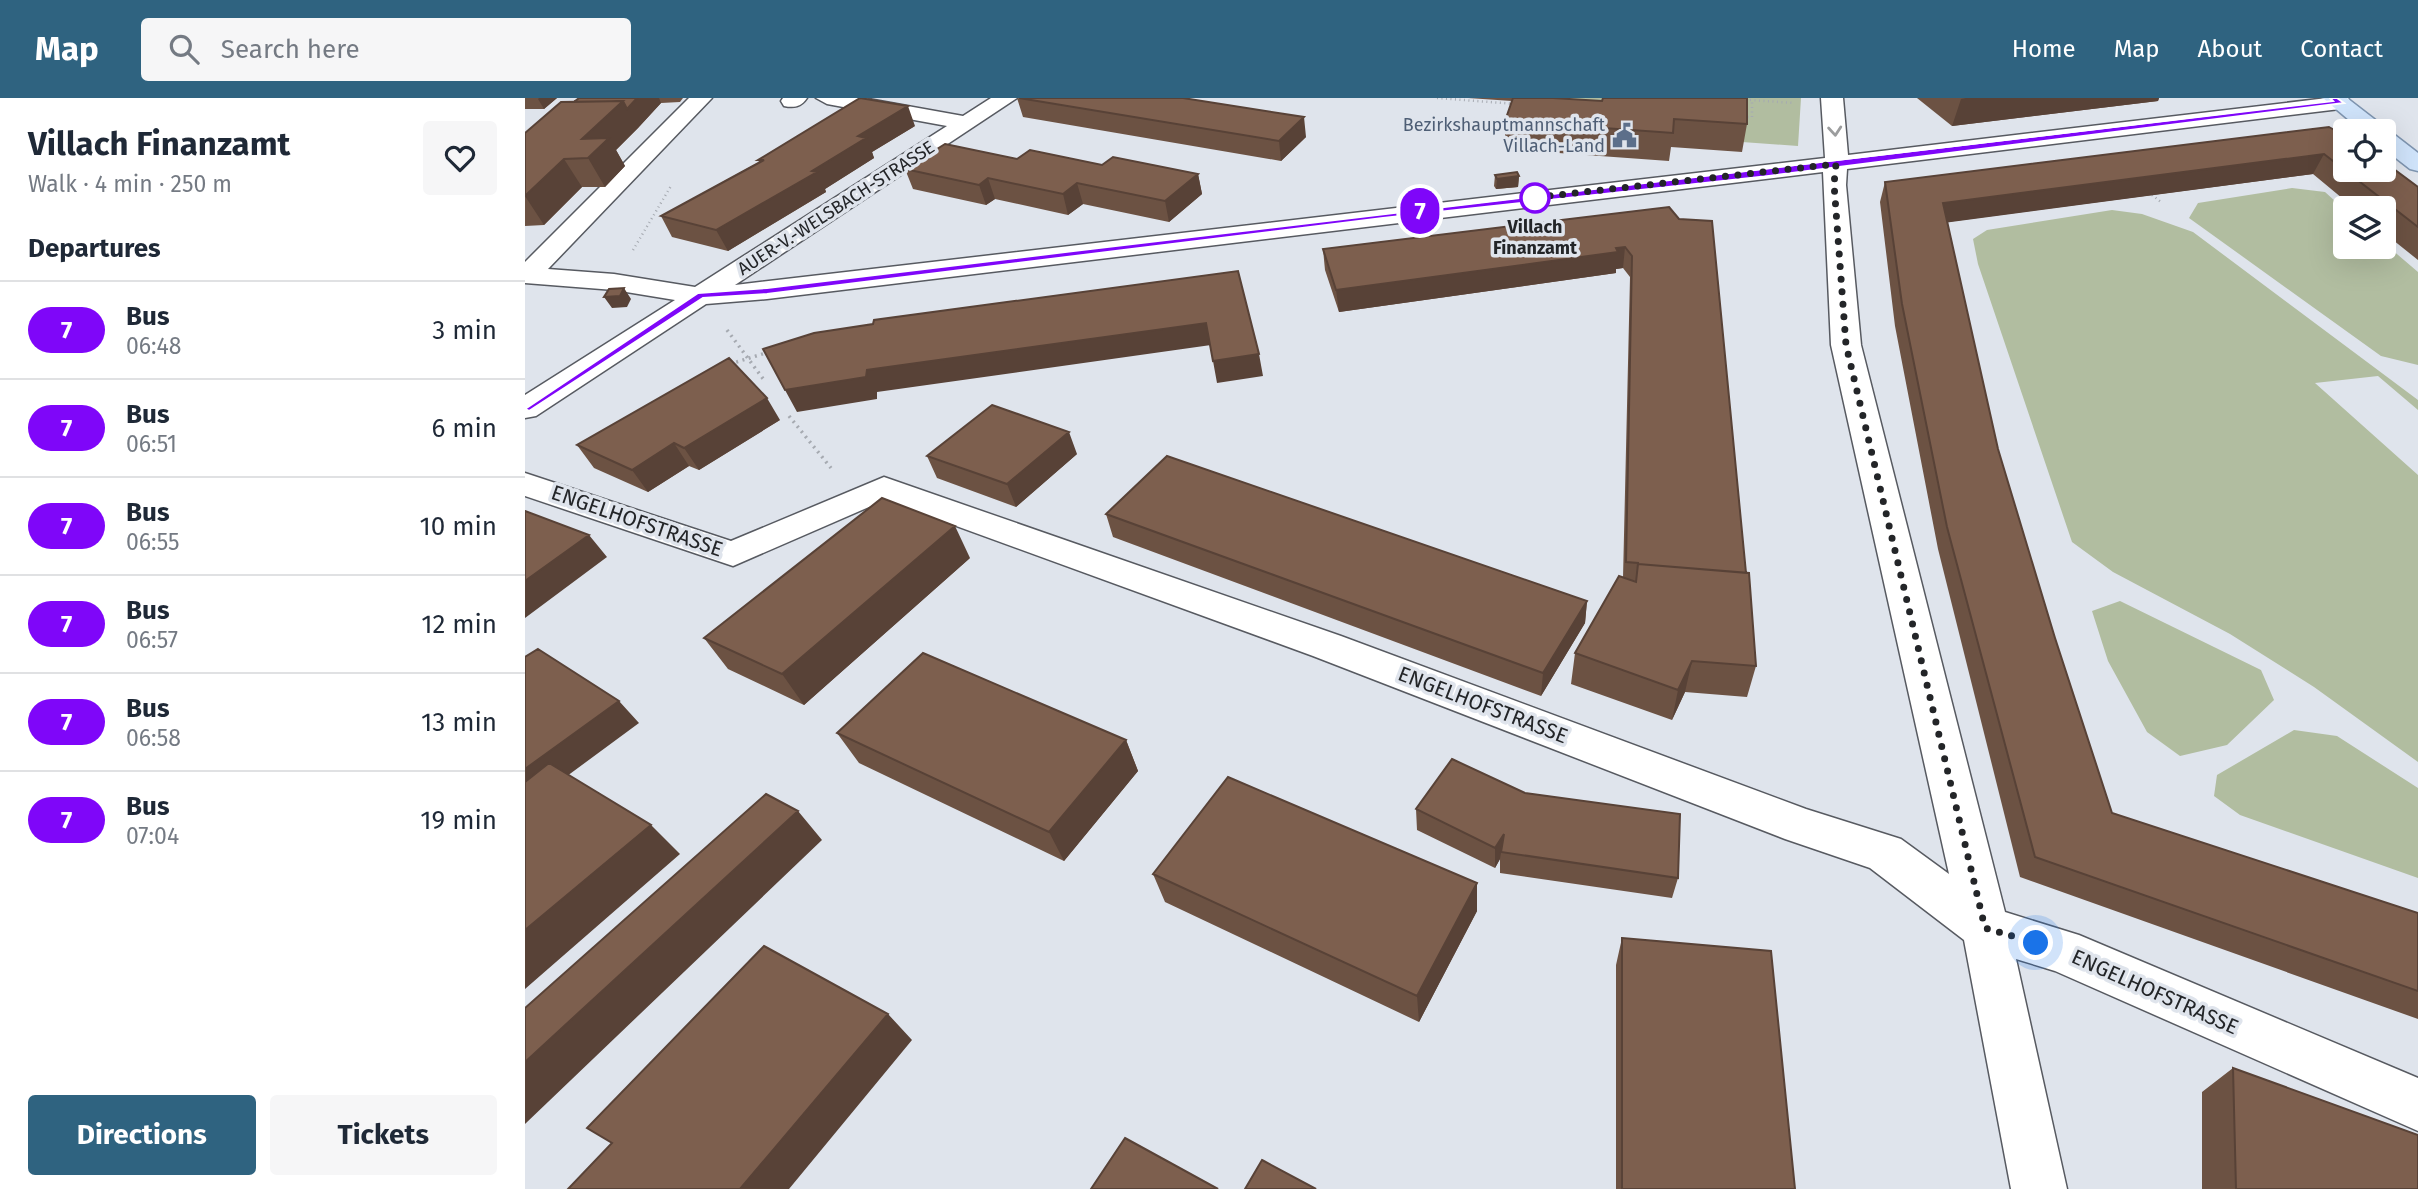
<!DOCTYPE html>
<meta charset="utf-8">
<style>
body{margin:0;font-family:"Fira Sans",sans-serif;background:#f6f6f7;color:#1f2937;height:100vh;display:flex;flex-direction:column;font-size:26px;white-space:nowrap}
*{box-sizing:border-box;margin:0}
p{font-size:23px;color:#747a83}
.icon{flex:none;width:38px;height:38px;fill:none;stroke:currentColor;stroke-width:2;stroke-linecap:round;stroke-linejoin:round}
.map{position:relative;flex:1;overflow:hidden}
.details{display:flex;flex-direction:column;background:#fff;width:525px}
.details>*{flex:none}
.badge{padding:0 14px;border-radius:23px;font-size:24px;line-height:46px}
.fabs{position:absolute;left:1808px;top:21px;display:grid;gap:14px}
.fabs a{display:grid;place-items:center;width:63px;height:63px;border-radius:7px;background:#fff;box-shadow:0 7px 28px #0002;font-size:35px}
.you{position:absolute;width:35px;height:35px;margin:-18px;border:5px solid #fff;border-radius:50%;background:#1a73e8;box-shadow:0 0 0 10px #1a73e833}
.map>.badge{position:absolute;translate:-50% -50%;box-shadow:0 0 0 4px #fff}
h2{padding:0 28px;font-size:26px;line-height:63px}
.round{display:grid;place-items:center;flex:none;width:74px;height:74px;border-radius:7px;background:#f6f6f7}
.summary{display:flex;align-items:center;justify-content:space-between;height:119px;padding:0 28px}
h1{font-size:33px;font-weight:700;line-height:52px}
.cta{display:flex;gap:14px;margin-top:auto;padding:14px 28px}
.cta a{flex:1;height:80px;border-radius:7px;background:#2f6380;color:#fff;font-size:28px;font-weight:700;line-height:80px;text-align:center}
.cta a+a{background:#f6f6f7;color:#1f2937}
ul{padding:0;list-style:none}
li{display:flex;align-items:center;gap:21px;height:98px;padding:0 28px;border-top:2px solid #e0e1e3}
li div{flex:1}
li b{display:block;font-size:26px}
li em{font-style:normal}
li .badge{min-width:77px;font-weight:700;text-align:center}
header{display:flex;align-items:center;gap:42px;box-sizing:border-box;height:98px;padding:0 35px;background:#2f6380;color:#fff}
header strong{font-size:33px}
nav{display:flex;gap:38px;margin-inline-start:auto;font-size:24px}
.search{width:490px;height:63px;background:#f6f6f7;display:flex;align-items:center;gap:18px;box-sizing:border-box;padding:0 24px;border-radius:7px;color:#747a83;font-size:26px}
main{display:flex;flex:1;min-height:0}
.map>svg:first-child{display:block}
.green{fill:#b1bda0}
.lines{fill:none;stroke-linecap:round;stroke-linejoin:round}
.minor-casing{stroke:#575a61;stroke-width:3}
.major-casing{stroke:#7f95b0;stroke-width:3}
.path-far1{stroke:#a6aab1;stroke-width:2.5;stroke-dasharray:1 3.5;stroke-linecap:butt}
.path{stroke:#a6aab1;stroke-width:3.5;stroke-dasharray:2 4.5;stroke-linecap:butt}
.minor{fill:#fff;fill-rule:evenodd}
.major{fill:#d0e4fb;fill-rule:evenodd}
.wall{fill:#6c5243}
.shaded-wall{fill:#584237}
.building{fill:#7d5f4e;stroke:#584237;stroke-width:2}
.oneway{stroke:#9c9d9e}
.line{fill:#7f06f9;stroke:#fff;stroke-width:2}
.walk{stroke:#232528;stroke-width:7;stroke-dasharray:0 12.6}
.stop-dot{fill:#fff;stroke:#7f06f9;stroke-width:3.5}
.labels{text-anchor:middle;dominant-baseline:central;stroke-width:7;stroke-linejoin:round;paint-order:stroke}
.far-service-label{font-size:18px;fill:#4e5e75;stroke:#dfe4ec;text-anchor:end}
.far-street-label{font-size:18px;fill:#232528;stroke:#dfe4ec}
.far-stop-label{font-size:18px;font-weight:bold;fill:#232528;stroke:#dfe4ec}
.street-label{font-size:21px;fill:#232528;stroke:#dfe4ec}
</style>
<header>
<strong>Map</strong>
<div class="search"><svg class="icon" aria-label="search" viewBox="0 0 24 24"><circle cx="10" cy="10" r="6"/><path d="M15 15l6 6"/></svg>Search here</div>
<nav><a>Home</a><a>Map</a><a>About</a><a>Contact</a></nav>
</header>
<main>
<section class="details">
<div class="summary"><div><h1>Villach Finanzamt</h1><p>Walk · 4 min · 250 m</p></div><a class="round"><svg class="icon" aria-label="heart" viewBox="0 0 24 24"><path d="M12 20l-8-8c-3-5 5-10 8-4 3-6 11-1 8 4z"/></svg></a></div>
<h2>Departures</h2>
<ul>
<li><span class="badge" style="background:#7f06f9;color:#fff">7</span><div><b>Bus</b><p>06:48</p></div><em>3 min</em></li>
<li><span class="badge" style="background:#7f06f9;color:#fff">7</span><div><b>Bus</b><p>06:51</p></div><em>6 min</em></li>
<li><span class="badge" style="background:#7f06f9;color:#fff">7</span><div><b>Bus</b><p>06:55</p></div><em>10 min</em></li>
<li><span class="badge" style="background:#7f06f9;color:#fff">7</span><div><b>Bus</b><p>06:57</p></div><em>12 min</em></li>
<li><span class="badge" style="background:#7f06f9;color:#fff">7</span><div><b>Bus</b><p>06:58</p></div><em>13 min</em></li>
<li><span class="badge" style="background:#7f06f9;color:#fff">7</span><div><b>Bus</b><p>07:04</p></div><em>19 min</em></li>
</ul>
<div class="cta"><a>Directions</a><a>Tickets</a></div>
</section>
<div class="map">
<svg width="1893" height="1091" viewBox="0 0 1893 1091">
<rect width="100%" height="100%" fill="#dfe4ec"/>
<path class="green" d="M1000 0H1276L1273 48 1217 44Z
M1767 90 1800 94 1820 112V149H1858L1859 145 1893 174V267L1856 258 1664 120 1673 105Z
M1587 112 1617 116 1668 134 1893 302V312L1853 278 1790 285 1893 377V664L1789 589 1705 536 1588 474 1547 444 1453 166 1448 141 1462 132Z
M1595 503 1736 572 1749 602 1702 647 1655 658 1622 634 1583 563 1567 513Z
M1769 632 1812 638 1893 690V780L1715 717 1689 698 1692 677Z"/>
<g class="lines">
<defs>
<path id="minor" d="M164 0H187L23 171 89 176 170 189 422 28 302 6 291 0H338L438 18 466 0H492L210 187 1300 60 1296 0H1318L1323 57 1802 0H1823L1826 5 1823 10 1815 11 1322 71 1321 87 1336 247 1480 814 1554 837 1893 980V1033L1530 873 1491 861 1542 1091H1486L1439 842 1345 770 1260 741 788 558 360 402 208 468 0 398V375L206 443 359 379 816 538 1281 711 1376 741 1424 776 1306 247 1298 74 242 201 181 206 11 318 0 320V297L150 202 89 192 0 185V164Z
M258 0H282C276 9 269 10 259 8L256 3Z"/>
<path id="major" d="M1798 0H1822L1893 55V73L1885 71 1858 50V33H1837Z"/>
</defs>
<use href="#minor" class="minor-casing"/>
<use href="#major" class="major-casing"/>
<path class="path-far1" d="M912 0 991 6
M1225 2 1269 5
M1218 19H1227V2
M1627 97 1636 104
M108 152 146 88"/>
<path class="path" d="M202 232 239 282
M205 266 244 254
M264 318 306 370"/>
<use href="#minor" class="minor"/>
<use href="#major" class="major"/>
</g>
<path class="wall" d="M0 0H32L19 11H0Z
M54 0H158L155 4 136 5 113 30 91 52 100 68 80 89H57L19 127 0 128V35L49 4Z
M492 0 781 39 756 63 498 19Z
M943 0H1028L1222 26 1217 54 1146 49 1144 63 980 51V23L987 3Z
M1392 0H1634L1633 3 1427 28Z
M390 28 347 54 349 60 300 91 301 94 203 153 147 139 136 118 234 64 233 62Z
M1804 29 1893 89V162L1858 134V110H1829L1788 76 1422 124 1473 351 1530 540 1587 715 1893 815V921L1495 779 1413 451 1370 228 1355 104 1360 84Z
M492 61 577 67 673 76 677 96 644 124 558 106 543 117 470 101 461 107 388 91 380 71Z
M970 77 994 78 993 89 971 91 969 88Z
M1144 109 1221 475 1231 568 1222 599 1160 594 1147 622 1046 586 1050 555 1098 480 1105 179 1098 170 1091 171V175L814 214 800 172 798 151Z
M255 322 174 372 164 368 123 394 69 370 52 347Z
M552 356 491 409 412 380 402 358Z
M581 416 1062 503 1060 525 1016 598 588 439Z
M445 460 279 607 203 571 179 540Z
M312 635 601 642 613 673 539 763 334 665Z
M891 711 1153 780 1147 800 975 775V761L970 770 892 732Z
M628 776 952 813 894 924 640 804Z
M1097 840 1270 1091H1091V867Z
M1708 970 1893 1091H1677V994Z"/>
<path class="shaded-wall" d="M14 0H32L19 11 13 1Z
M112 0H134L136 5 113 30 91 52 100 68 80 89 63 60 57 41 98 3Z
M1441 0H1634L1633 3 1427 28 1436 1Z
M383 8 390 28 347 54 349 60 300 91 301 94 203 153 191 132 287 73 333 38Z
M779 19 781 39 756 63 754 43Z
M1799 56 1788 76 1411 126 1418 105Z
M39 61 57 89 19 127 0 98Z
M673 76 677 96 644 124 640 103Z
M994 78 993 89 971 91 972 81Z
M463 80 470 101 461 107 454 87Z
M552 85 558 106 543 117 538 96Z
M1100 149 1098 170 1091 171V175L814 214 811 192Z
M99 190 106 201 102 209 87 210 79 199Z
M681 225 686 247 352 294V301L272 314 260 292 342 272Z
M734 256 738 278 692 285 688 263Z
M242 300 255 322 174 372 159 350Z
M544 334 552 356 491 409 482 386Z
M149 345 164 368 123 394 107 372Z
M430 428 445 460 279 607 257 576Z
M64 437 82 459 0 520V483Z
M1062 503 1060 525 1016 598 1018 575Z
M1167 563 1160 594 1147 622 1153 592Z
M94 603 114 625 0 709V671Z
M601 642 613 673 539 763 524 734Z
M273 713 297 742 0 1026V964Z
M126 727 155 756 0 891V832Z
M979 736 975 761 970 770V750Z
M952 785V813L894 924 892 898Z
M363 916 387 942 264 1091H215Z"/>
<path class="building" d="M54 0H112L102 11 98 3 49 4Z
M335 0 383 8 333 38 341 40 287 73 292 74 191 132 136 118 239 62H233Z
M494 0H658L779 19 754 43Z
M988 0H1028L1077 3 1078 0H1222V26L1149 21 1148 35 980 23Z
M98 3 57 41 84 40 63 60 39 61 0 98V35L36 4Z
M1804 29 1820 38V72H1858V63L1893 89V129L1799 56 1418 105 1473 351 1530 540 1587 715 1893 815V893L1510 759 1422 429 1377 206 1360 84Z
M420 46 492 61 505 52 577 67 588 59 673 76 640 103 552 85 538 96 463 80 454 87 380 71Z
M992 74 994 78 972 81 970 77Z
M1144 109 1154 121 1187 123 1221 475 1113 466 1112 475 1113 465 1101 464 1107 158 1100 149 1091 150 1093 154 811 192 798 151Z
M713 173 734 256 688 263 681 225 342 272 341 279 260 292 238 251 289 235 348 226 349 222Z
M99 190 95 198 79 199 84 191Z
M204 260 242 300 159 350 149 345 107 372 52 347Z
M467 307 544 334 482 386 402 358Z
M642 358 1062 503 1018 575 581 416Z
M357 400 430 428 257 576 179 540Z
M0 413 64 437 0 483Z
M1113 466 1224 475 1231 568 1167 563 1153 592 1050 555 1094 478 1111 484Z
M13 551 94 603 0 671V559Z
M398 555 601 642 524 734 312 635Z
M927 661 1000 695 1155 716 1153 780 976 754 979 736 970 750 891 711Z
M24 665 126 727 0 832V684Z
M703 679 952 785 892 898 628 776Z
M241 696 273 713 0 964V910Z
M1097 840 1246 853 1270 1091H1097Z
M239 848 363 916 215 1091H43L87 1045 62 1030Z
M1708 970 1893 1037V1091H1711Z
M600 1040 693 1091H566Z
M737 1062 791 1091H720Z"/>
<defs><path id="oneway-chevron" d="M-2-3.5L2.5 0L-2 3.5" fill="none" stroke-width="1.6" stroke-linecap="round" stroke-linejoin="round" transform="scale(1.75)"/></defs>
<use class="oneway" href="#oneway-chevron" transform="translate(1310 33) rotate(85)"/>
<path class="line" d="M1805 0H1812L1819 5 1244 78 858 120 242 196 178 200 4 313 0 311 173 195 242 190C764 126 1287 68 1808 3Z"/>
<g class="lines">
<path class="walk" d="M1010 100H1005L1311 66 1309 86 1321 247 1460 830 1511 845"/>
</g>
<defs>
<symbol id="civic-bare" viewBox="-9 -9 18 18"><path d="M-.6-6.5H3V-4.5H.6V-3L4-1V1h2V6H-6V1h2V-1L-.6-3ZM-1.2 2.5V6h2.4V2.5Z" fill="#5c6f8a" stroke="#dfe4ec" stroke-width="2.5" paint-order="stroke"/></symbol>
</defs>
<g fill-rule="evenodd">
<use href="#civic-bare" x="1082" y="20" width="35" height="35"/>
</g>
<circle class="stop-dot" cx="1010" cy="100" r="14"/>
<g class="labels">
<g class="far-service-label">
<text x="1080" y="27">Bezirkshauptmannschaft<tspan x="1080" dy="21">Villach-Land</tspan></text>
</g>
<g class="far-street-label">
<text transform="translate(311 110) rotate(-33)">AUER-V.-WELSBACH-STRASSE</text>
</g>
<g class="far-stop-label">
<text x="1010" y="129">Villach<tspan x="1010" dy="21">Finanzamt</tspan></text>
</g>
<g class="street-label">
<text transform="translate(112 423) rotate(19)">ENGELHOFSTRASSE</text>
<text transform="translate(958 607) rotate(21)">ENGELHOFSTRASSE</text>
<text transform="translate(1630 894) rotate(24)">ENGELHOFSTRASSE</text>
</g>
</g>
</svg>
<div class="fabs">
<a><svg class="icon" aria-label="locate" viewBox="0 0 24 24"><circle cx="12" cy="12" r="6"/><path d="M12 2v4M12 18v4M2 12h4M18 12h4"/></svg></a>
<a><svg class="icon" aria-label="layers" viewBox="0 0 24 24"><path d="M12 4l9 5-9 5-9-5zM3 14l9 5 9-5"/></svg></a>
</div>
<div class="you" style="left:1511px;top:845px"></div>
<b class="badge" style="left:895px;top:113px;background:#7f06f9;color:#fff">7</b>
</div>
</main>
